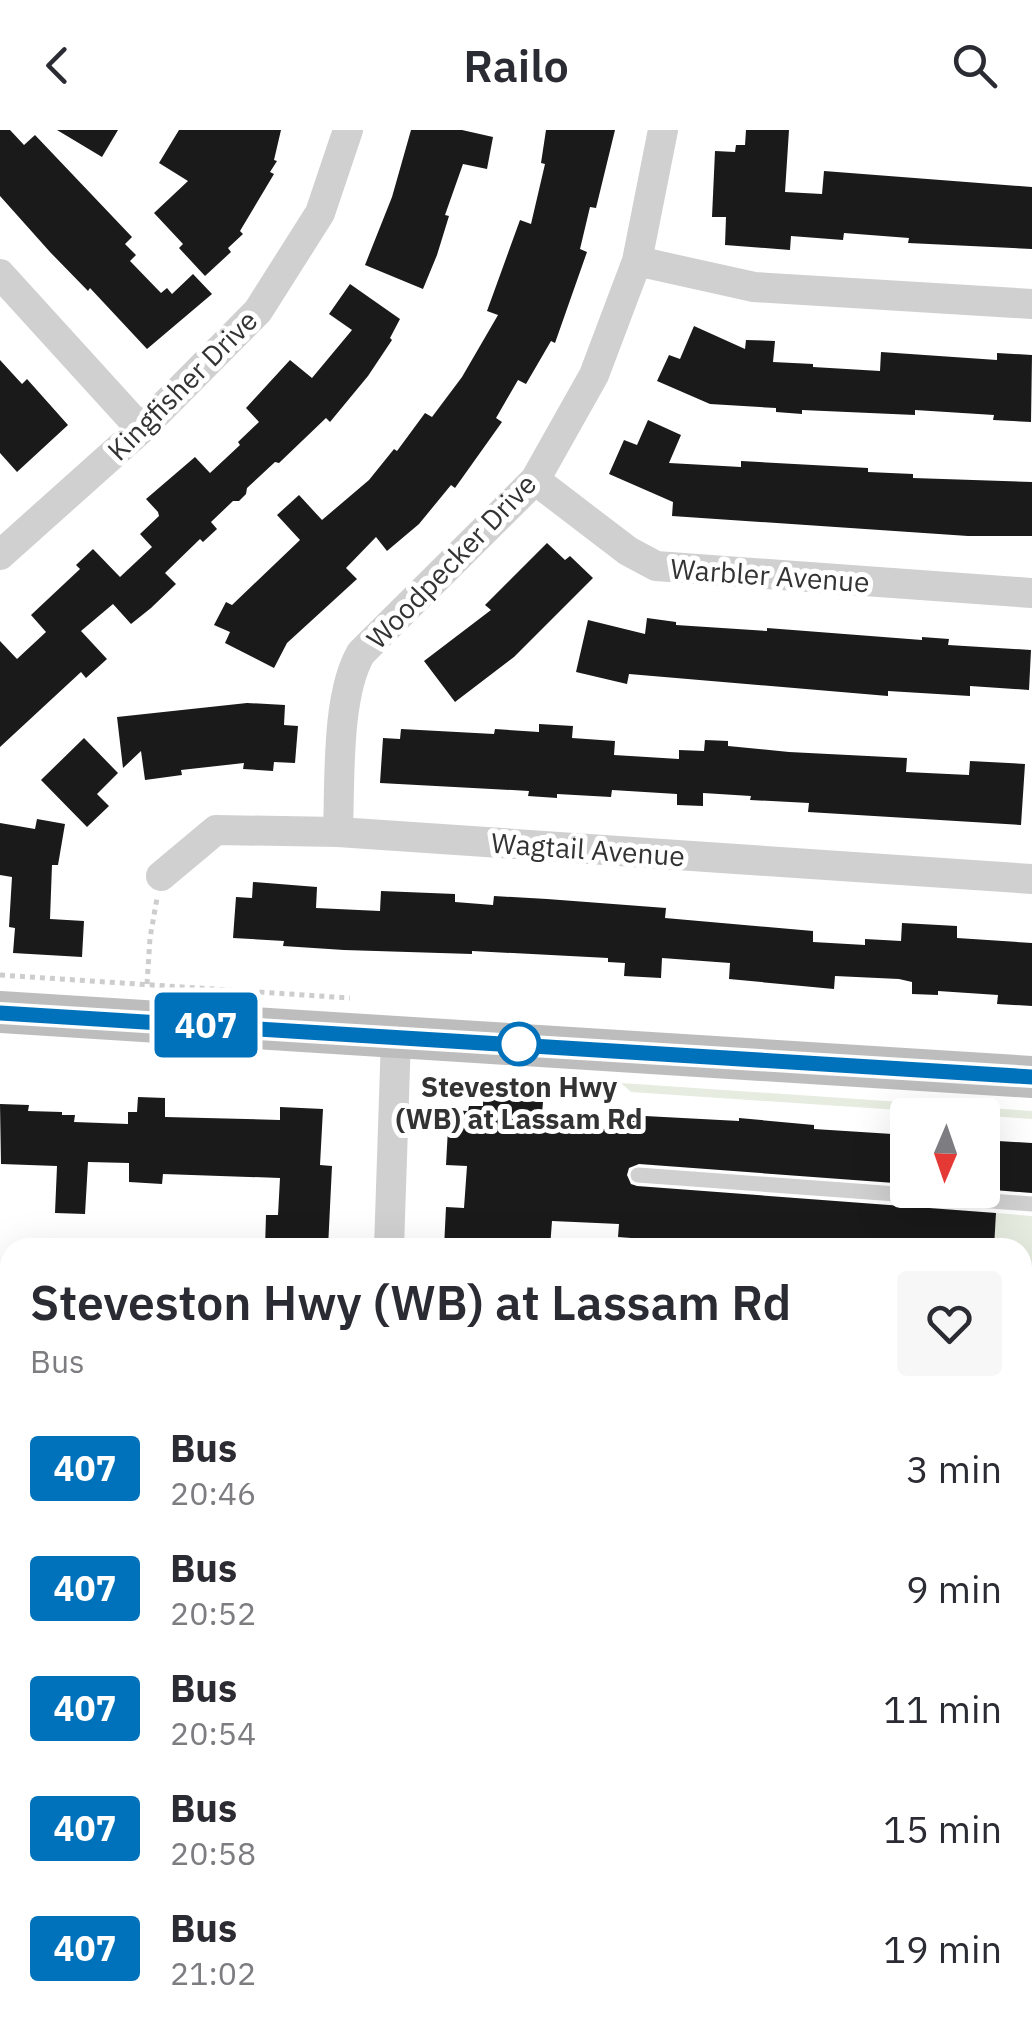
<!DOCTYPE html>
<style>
body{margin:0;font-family:"IBM Plex Sans",sans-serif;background:#f7f7f7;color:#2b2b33;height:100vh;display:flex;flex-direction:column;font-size:38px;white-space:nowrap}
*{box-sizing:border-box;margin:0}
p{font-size:32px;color:#7c7c81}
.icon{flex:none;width:55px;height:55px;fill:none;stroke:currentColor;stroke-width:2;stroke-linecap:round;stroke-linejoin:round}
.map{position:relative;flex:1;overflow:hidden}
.panel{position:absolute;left:0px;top:1108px;width:1032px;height:792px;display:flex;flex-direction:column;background:#fff;border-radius:30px 30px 0 0;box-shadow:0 10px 40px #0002}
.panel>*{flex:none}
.badge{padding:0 20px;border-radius:8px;font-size:35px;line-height:65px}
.needle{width:65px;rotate:182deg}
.controls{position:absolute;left:890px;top:968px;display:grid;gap:20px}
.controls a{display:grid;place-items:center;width:110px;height:110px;border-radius:10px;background:#fff;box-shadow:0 10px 40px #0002;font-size:50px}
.map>.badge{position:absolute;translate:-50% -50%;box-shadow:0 0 0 5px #fff}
.round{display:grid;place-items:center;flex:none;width:105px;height:105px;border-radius:10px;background:#f7f7f7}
.overview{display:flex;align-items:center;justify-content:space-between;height:170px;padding:0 30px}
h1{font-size:48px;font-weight:600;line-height:75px}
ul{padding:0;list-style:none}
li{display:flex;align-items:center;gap:30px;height:120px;padding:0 30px}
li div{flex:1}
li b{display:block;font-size:38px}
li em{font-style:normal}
li .badge{min-width:110px;font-weight:700;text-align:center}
header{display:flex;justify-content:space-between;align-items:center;height:130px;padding:0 30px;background:#fff;font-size:45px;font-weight:600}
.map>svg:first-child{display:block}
.green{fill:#e6ecdf}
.building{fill:#1a1a1a}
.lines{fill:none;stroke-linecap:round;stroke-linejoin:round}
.path{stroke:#cdcdcd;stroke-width:5;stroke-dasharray:5 5;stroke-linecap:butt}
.lane{stroke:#d0d0d0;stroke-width:15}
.street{stroke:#d0d0d0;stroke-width:30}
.secondary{stroke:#bdbdbd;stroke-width:42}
.line-casing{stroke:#fff;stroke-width:22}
.line{stroke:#0072bc;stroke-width:15}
.stop-dot{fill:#fff;stroke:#0072bc;stroke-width:5}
.labels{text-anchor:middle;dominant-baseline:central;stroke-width:10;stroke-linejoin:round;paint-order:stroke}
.street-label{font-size:28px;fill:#333;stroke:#fff}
.stop-label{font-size:28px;font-weight:bold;fill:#333;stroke:#fff}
</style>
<header><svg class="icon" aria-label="back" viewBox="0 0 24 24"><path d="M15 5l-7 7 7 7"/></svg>Railo<svg class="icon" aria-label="search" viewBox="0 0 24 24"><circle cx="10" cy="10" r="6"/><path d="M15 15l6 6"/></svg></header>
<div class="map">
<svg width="1032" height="1899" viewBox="0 0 1032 1899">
<rect width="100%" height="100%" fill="#fff"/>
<path class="green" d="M621 953 1032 981V989L631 962Z
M996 1083 1032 1086V1161L1023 1160 1022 1118H994Z
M1023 1773 1032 1774V1899H561V1890H1022Z"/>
<path class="building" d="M0 0H10L24 15 35 5 132 107 125 114 136 125 130 131 161 163 167 158 172 164 193 144 212 164 147 219 90 158 88 161 50 122 0 66Z
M57 0H118L102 27Z
M179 0H281L274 30 277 31 270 42 274 44 240 101 243 104 228 118 231 122 205 146 179 118 183 114 154 83 188 51 159 33Z
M411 0H462L493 7 487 39 463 34 445 85 449 86 437 125 423 159 365 135 392 67Z
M546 0H615L596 78 590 77 580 119 587 122 555 213 551 211 526 254 518 250 496 288 502 292 455 358 451 355 419 394 387 421 376 407 346 438 357 449 287 513 274 538 225 513 230 502 214 495 226 472 232 475 300 410 277 385 299 365 322 390 369 350 394 319 397 321 425 283 432 287 462 247 498 185 487 181 520 90 531 94 545 34 541 33Z
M746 0H789L785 62 822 64 824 41 1032 57V119L908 113 909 108 844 103 843 110 791 106 790 120 725 115 726 87H712L715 21 735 22 736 15H745Z
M350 154 400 189 390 208 392 210 368 246 330 292 326 288 279 333 275 332 247 358 246 364 239 371H233L211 392 217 399 203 412 200 409 165 443 176 454 151 478 131 494 113 474 81 501 107 529 86 548 81 542 0 617V511L17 529 46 502 31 485 80 439 76 435 93 419 120 447 152 417 140 404 159 386 158 382 146 369 195 327 210 343 240 315 238 312 259 292 246 278 290 230 312 248 352 200 329 184Z
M694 196 745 219 746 210 775 211 773 232 813 234V237L880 241 881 222 997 230V223L1032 225 1031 292 993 290 994 285 915 280V285L802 280V284L776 282V278L710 274 657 251 669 225 680 229Z
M0 230 22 254 27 249 68 295 17 342 0 323Z
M648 290 681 305 669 333 741 337V331L868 338V342L913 344V348L1032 352V406H968L672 386 673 372 609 344 624 310 637 315Z
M547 413 565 430 570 426 593 448 514 527 455 572 424 531 491 480 485 475Z
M647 488 676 492V495L767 501V498L922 510V507L949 509 948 515 1031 520 1029 560 970 556V566L888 561V566L629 544 627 554 576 542 588 490 645 504Z
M247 573 285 575 284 595 298 596 295 633 274 632 273 641 243 639 244 633 181 640 182 645 145 650 141 621 123 638 117 587Z
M539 594 573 596 572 608 615 611 614 625 679 629V620L704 621 705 610 728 611V616L789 622 907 628 906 642 969 645 970 631 1025 634 1021 695 808 682 809 673 750 670 751 666 703 663V676L677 675V664L612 660 611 667 557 664V668L528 666 529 661 380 653 383 608 400 609 401 599 494 604 495 599 539 602Z
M84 608 118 643 97 664 109 676 87 697 41 650Z
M37 689 65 694 58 735H52L50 789 84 791 82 827 13 823 15 798 9 797 12 747 0 745V693L35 699Z
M253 752 317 757 316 778 380 781 381 761 455 764V772L493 775 494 766 547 769 666 778 665 788 813 801V812L865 815V809L901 811 902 793 957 796V808L1032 813V876L997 874 998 865 938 861V865L912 864V852L899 849 835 846 834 859 729 849 730 833 662 828 661 848 624 846 625 833 608 832V828L472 821V824L344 820 283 816 284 811 233 808 236 767 252 768Z
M138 967 165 968V987L280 990V977L323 979 320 1035 332 1036 328 1118H265L266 1085H278L280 1048 163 1044 162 1054 129 1052V1033L88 1032 85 1084 55 1083 57 1036 1 1034 0 974 29 975 28 981 62 982V985H75L74 992 128 994V982H137Z
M483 968 543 972 541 995 625 1000 626 985 739 991V988L814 995V999L908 1005V1054L639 1034 629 1038 627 1045 631 1054 637 1056 996 1083 994 1118H762L618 1107 619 1094 552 1091 550 1118H444L446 1077 464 1078 467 1036 446 1035 449 980 468 981 469 976H483Z
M982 1010 1032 1013V1063L982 1059Z"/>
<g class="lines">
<path class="path" d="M0 845 350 868
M147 854 150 808 157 768"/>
<path class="lane" d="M638 1045 1032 1074"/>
<path class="street" d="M637 131 754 157 1032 174
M0 144 141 299
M535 350 628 421 656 436 1032 463
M0 425 141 299 258 181 320 83 348 0
M338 702C340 652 336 565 361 523L535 350 594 245 637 131 663 0
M161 746 216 700 338 702 1032 749
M389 1118 396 907
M0 1235 10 1244
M1022 1332H1032
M1022 1625 1032 1626
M0 1889 10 1548
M356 1899V1890"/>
<path class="secondary" d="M0 882 1032 947"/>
</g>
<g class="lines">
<defs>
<path id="line" d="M0 883 1032 947"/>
</defs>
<use href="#line" class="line-casing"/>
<use href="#line" class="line"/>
</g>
<circle class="stop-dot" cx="519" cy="914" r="20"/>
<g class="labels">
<g class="street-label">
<text transform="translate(182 255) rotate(-45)">Kingfisher Drive</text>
<text transform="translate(451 431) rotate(-46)">Woodpecker Drive</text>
<text transform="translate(770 445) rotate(4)">Warbler Avenue</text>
<text transform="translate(588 719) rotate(4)">Wagtail Avenue</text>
</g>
<g class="stop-label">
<text x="519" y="956">Steveston Hwy<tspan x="519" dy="32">(WB) at Lassam Rd</tspan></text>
</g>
</g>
</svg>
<div class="controls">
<a><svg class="needle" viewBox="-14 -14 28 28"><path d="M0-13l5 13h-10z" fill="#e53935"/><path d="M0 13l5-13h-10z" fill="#7c7c81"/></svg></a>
</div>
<b class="badge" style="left:206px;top:895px;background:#0072bc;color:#fff">407</b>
<section class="panel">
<div class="overview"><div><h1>Steveston Hwy (WB) at Lassam Rd</h1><p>Bus</p></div><a class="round"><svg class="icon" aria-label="heart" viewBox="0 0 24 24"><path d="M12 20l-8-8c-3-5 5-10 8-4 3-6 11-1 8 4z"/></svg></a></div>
<ul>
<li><span class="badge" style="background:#0072bc;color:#fff">407</span><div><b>Bus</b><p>20:46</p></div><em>3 min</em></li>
<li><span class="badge" style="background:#0072bc;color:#fff">407</span><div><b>Bus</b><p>20:52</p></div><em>9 min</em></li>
<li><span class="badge" style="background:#0072bc;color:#fff">407</span><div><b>Bus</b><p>20:54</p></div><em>11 min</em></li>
<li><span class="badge" style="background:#0072bc;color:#fff">407</span><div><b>Bus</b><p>20:58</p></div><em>15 min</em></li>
<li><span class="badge" style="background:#0072bc;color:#fff">407</span><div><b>Bus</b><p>21:02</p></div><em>19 min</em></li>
</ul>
</section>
</div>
